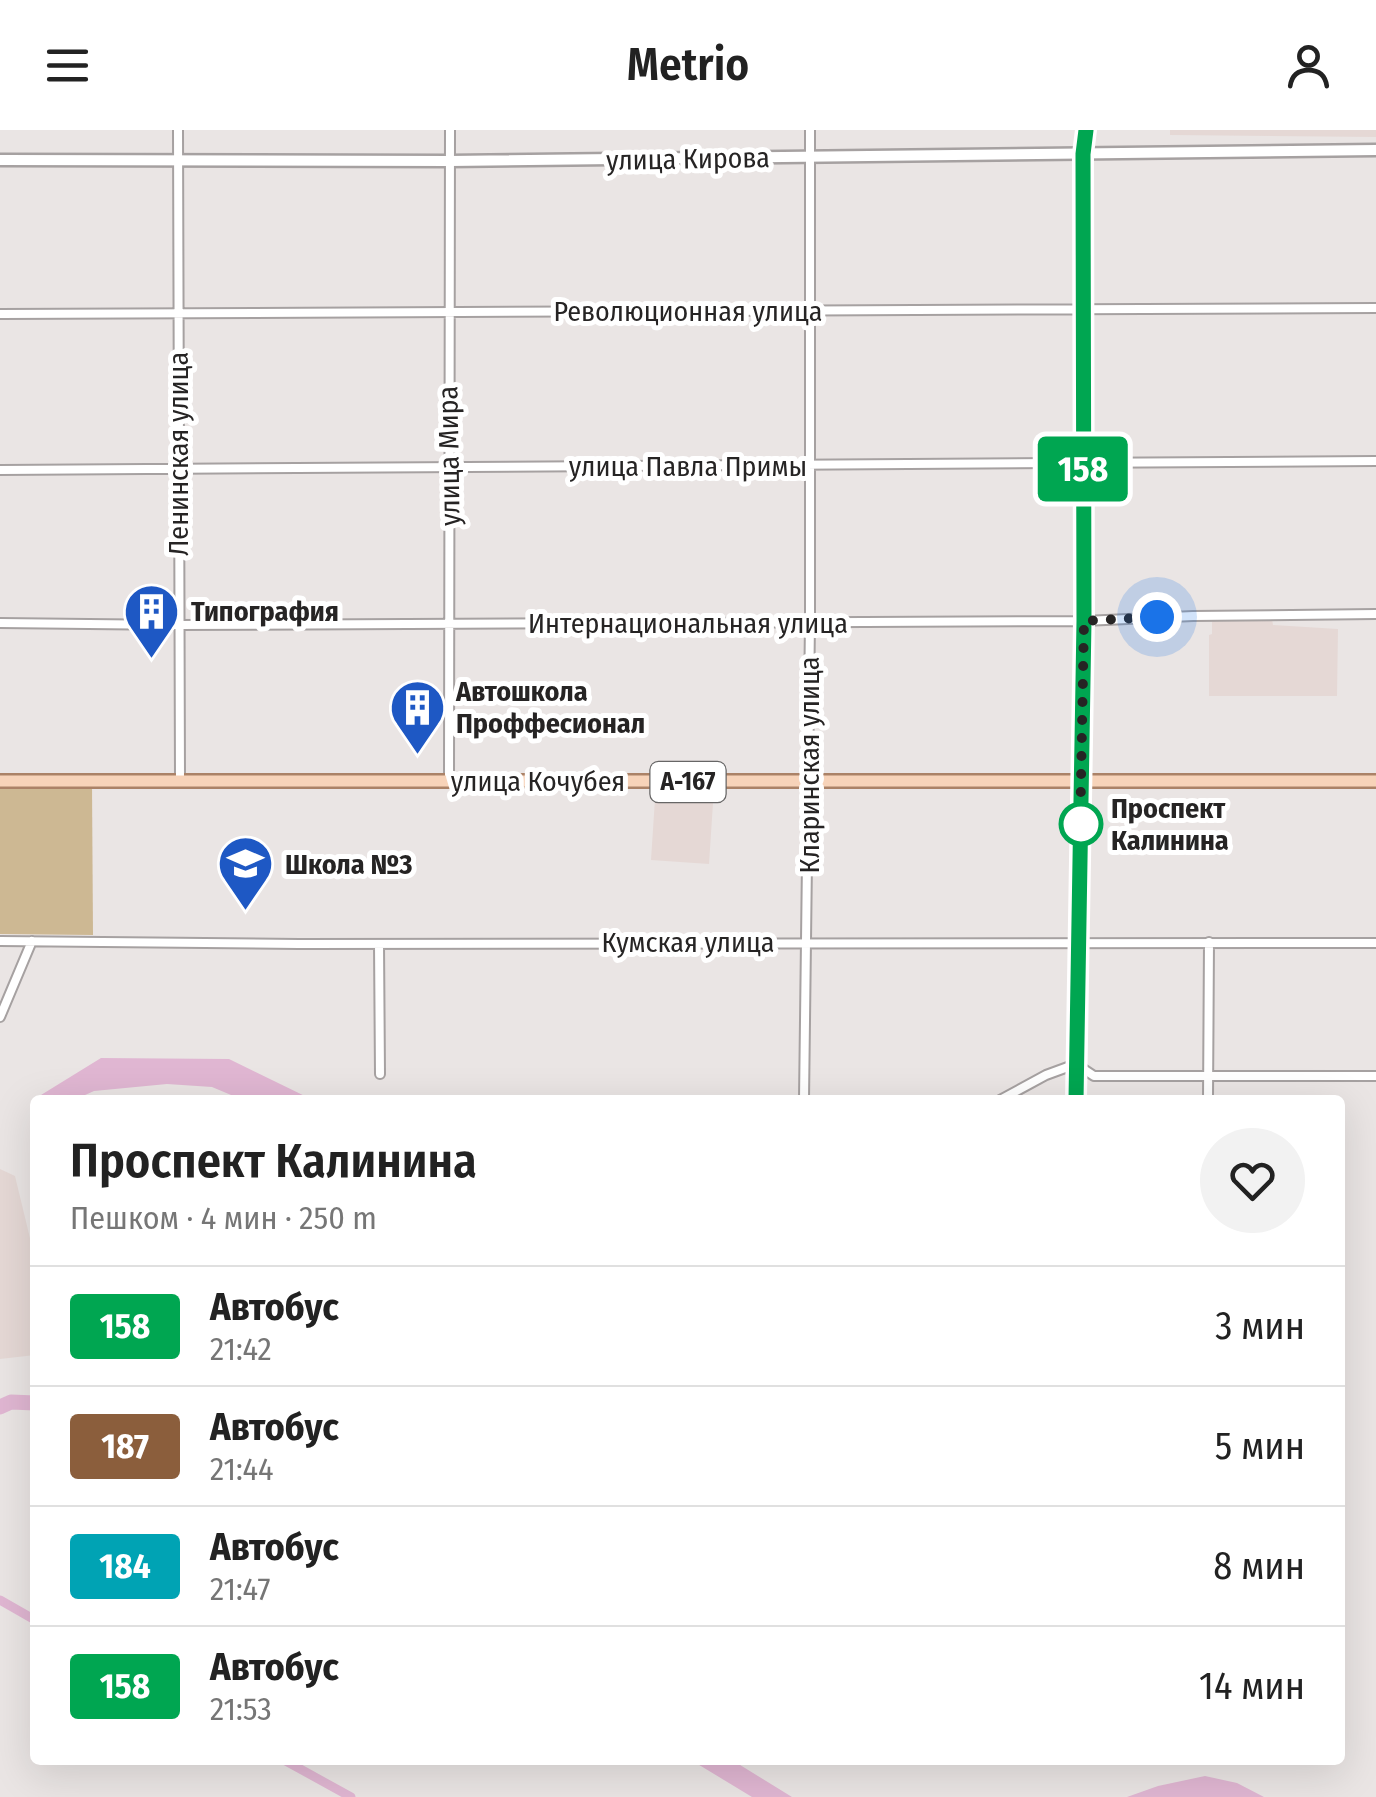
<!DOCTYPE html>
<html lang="ru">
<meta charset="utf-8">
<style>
body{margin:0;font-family:"Fira Sans Condensed",sans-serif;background:#f2f2f2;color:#222;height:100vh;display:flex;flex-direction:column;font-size:38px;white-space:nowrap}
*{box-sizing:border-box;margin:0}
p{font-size:32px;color:#767676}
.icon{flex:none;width:55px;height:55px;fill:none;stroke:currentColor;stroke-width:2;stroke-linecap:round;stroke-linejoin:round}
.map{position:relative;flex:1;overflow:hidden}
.sheet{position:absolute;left:30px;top:965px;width:1315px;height:670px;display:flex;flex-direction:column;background:#fff;border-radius:10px;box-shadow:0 10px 40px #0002}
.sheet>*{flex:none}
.badge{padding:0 20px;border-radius:8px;font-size:35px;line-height:65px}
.you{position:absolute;width:50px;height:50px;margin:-25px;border:8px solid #fff;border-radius:50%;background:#1a73e8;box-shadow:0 0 0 15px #1a73e833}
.map>.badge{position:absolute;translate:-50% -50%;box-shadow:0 0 0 5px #fff}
.round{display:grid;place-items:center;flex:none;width:105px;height:105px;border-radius:52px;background:#f2f2f2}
.head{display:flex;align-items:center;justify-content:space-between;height:170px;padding:0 40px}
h1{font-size:48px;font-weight:600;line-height:75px}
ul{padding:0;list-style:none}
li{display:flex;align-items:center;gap:30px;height:120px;padding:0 40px;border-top:2px solid #e0e0e0}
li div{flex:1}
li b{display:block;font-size:38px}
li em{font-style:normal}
li .badge{min-width:110px;font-weight:700;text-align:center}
header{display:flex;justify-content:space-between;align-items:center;height:130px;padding:0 40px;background:#fff;font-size:45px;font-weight:600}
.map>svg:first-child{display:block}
.built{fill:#e5d8d5}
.green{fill:#cdb893}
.water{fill:#e0b6d2}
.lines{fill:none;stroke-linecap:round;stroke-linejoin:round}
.canal{stroke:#e0b6d2;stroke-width:9}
.river{stroke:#e0b6d2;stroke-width:15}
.street-casing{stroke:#a6a1a1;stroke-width:12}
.secondary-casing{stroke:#a6a1a1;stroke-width:15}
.primary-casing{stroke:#ab8267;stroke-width:16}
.street{stroke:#fff;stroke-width:8}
.secondary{stroke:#fff;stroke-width:10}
.primary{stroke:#f7d3b9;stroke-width:11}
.line-casing{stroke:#fff;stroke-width:22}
.line{stroke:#00a651;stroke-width:15}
.walk{stroke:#262424;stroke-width:10;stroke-dasharray:0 18}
.stop-dot{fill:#fff;stroke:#00a651;stroke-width:5}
.labels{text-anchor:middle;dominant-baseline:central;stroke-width:10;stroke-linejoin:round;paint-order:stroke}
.shield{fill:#fff;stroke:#676666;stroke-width:2.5}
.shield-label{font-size:25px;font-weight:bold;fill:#262424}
.street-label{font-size:28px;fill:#262424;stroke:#fff}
.poi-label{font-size:28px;font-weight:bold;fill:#262424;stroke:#fff;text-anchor:start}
.stop-label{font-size:28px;font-weight:bold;fill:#262424;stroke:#fff;text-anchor:start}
</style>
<header><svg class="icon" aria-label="menu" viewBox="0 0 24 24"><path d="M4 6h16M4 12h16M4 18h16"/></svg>Metrio<svg class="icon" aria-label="person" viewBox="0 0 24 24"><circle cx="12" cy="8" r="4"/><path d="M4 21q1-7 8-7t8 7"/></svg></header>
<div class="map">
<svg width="1376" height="1667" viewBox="0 0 1376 1667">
<rect width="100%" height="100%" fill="#eae5e4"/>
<path class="built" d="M1170 0H1376V7L1170 5Z
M1272 489 1273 495 1338 499 1337 566H1209V505L1212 504V491Z
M655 669 713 673 709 734 651 730Z
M0 1039 15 1046 35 1129V1225L0 1229Z"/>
<path class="green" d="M92 655 93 805 0 804V656Z"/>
<path class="water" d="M101 928 229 929 313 970H243L212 957 167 954 94 961 74 970H39L41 965Z
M691 1630H732L792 1667H752Z
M1205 1646 1237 1653 1264 1667H1127L1158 1656Z"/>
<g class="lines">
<path class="canal" d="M0 1470 35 1490
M284 1630 351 1667"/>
<path class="river" d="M0 1277 11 1272 35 1273"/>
<defs>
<path id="street" d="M178 0 180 649
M0 184 1376 178
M0 340 1376 331
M0 493 177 495 1084 491 1193 486 1376 484
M449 651 450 0
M0 811 299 814 1376 813
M379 814 380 944
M0 887 32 811
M804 970 810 492V0
M1000 970 1046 945 1076 934 1094 946H1376
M1076 970 1084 491 1083 24 1086 0
M1208 970 1209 812"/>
<path id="secondary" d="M0 30 450 31 1376 20"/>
<path id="primary" d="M0 651H1376"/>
</defs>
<use href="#street" class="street-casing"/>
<use href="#secondary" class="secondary-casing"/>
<use href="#primary" class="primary-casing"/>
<use href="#street" class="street"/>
<use href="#secondary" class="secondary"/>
<use href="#primary" class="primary"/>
</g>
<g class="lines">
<defs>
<path id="line" d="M1076 970 1084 491 1083 24 1086 0"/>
</defs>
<use href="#line" class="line-casing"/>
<use href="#line" class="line"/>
<path class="walk" d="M1081 694 1080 705 1084 491 1157 487"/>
</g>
<defs>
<symbol id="building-pin" viewBox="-11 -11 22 30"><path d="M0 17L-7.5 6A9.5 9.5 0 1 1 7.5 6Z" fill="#1e58c4" stroke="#fff"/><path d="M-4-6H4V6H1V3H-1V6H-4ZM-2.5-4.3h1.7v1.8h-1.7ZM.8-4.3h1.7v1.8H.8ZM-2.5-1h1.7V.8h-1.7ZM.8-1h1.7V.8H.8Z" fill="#fff"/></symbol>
<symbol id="school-pin" viewBox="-11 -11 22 30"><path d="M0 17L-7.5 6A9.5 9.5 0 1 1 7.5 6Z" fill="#1e58c4" stroke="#fff"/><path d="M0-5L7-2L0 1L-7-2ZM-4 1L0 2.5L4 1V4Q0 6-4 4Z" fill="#fff"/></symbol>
</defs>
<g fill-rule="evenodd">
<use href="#building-pin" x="120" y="450" width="63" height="86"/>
<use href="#building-pin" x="386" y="546" width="63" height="86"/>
<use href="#school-pin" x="214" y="702" width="63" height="86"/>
</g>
<circle class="stop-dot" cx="1081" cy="694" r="20"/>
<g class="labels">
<rect class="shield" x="650.5" y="632" width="75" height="40" rx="8"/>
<g class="shield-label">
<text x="688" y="652">А-167</text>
</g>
<g class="street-label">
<text transform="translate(688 29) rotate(-1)">улица Кирова</text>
<text x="688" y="181">Революционная улица</text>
<text transform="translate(178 324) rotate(-90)">Ленинская улица</text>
<text transform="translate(449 326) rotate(-91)">улица Мира</text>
<text x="688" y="336">улица Павла Примы</text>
<text x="688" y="493">Интернациональная улица</text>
<text transform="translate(809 635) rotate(-90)">Кларинская улица</text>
<text x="538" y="651">улица Кочубея</text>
<text x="688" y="812">Кумская улица</text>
</g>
<g class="poi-label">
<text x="191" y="481">Типография</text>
<text x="456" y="561">Автошкола<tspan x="456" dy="32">Проффесионал</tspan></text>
<text x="285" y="734">Школа №3</text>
</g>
<g class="stop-label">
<text x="1111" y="678">Проспект<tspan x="1111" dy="32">Калинина</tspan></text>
</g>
</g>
</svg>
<div class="you" style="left:1157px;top:487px"></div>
<b class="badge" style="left:1083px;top:339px;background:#00a651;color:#fff">158</b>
<section class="sheet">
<div class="head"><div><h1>Проспект Калинина</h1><p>Пешком · 4 мин · 250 m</p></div><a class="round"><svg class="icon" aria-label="heart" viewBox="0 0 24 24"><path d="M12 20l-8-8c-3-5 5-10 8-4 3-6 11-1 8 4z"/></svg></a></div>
<ul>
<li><span class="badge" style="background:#00a651;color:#fff">158</span><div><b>Автобус</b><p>21:42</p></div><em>3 мин</em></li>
<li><span class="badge" style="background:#8b5e3c;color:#fff">187</span><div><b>Автобус</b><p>21:44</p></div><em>5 мин</em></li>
<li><span class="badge" style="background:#00a3b4;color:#fff">184</span><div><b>Автобус</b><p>21:47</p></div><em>8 мин</em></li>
<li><span class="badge" style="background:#00a651;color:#fff">158</span><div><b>Автобус</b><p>21:53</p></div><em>14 мин</em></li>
</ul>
</section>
</div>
